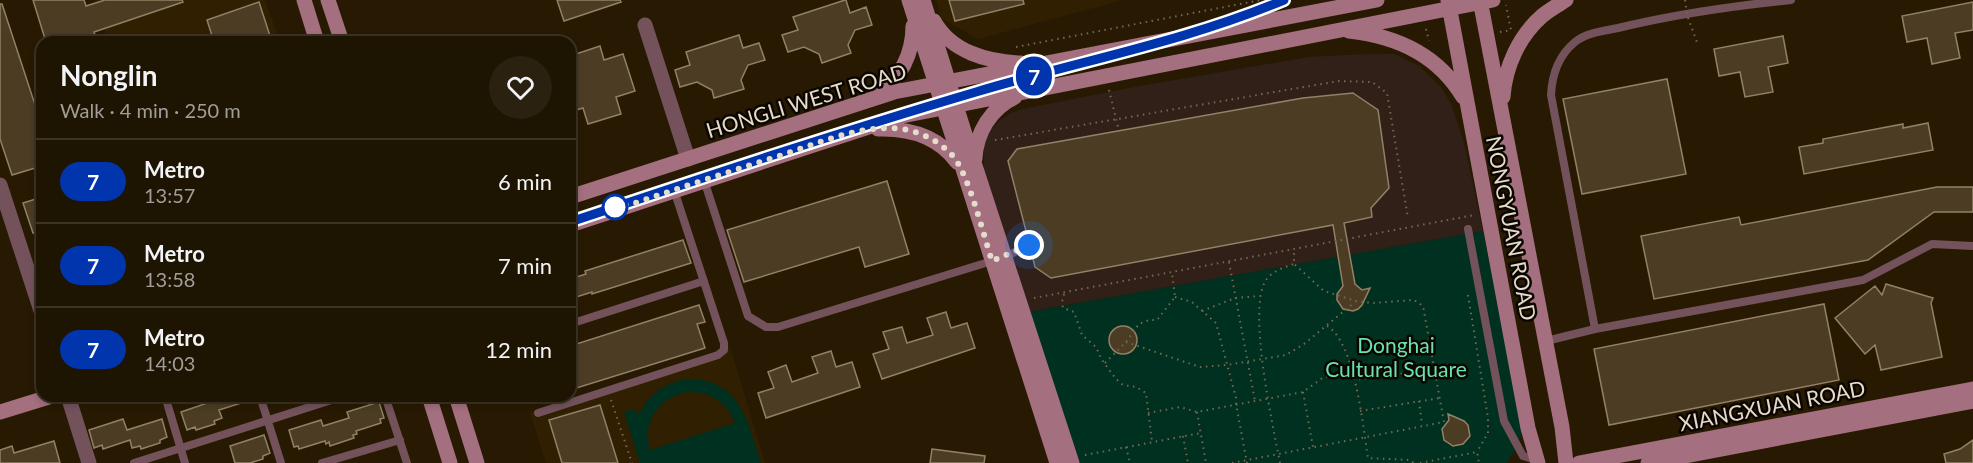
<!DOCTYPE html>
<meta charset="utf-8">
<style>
body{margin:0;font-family:Lato,sans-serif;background:#2b2111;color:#f1f3f6;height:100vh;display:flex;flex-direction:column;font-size:22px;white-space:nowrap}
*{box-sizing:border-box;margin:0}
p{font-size:20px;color:#a19e99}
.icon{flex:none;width:33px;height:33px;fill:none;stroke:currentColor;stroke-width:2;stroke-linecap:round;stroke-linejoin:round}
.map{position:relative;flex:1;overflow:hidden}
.panel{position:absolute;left:36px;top:36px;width:540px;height:366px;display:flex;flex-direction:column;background:#1e1402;border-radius:18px;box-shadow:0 3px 9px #0003,0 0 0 2px #3c3324}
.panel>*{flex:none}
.badge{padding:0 12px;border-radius:20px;font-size:21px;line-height:39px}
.you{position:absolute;width:30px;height:30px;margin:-15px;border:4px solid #fff;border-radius:50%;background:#1a73e8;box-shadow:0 0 0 9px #1a73e833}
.map>.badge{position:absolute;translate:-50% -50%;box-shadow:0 0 0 3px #fff}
.round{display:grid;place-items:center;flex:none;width:63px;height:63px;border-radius:32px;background:#2b2111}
.head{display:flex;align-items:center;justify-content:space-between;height:102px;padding:0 24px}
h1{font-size:28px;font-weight:700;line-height:45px}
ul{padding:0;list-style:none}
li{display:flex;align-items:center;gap:18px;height:84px;padding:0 24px;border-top:2px solid #3c3324}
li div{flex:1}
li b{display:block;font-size:22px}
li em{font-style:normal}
li .badge{min-width:66px;font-weight:700;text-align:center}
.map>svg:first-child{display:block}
.commercial{fill:#312018}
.built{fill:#301f00}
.green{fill:#00301f;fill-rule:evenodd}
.building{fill:#4b3c23;stroke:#928166;stroke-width:1.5}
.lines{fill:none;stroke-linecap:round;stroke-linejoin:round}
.path{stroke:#756955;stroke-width:2;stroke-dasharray:1.5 4.5;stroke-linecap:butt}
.lane{stroke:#73525b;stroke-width:8}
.street{stroke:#73525b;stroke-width:15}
.secondary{stroke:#a46f7f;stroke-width:15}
.path-bridge{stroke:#756955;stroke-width:2;stroke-dasharray:1.5 4.5;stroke-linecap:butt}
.line-casing{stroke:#fff;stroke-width:14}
.line{stroke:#0035ad;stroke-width:9}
.walk{stroke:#e5dccd;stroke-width:6;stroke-dasharray:0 10.8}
.stop-dot{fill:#fff;stroke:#0035ad;stroke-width:3}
.labels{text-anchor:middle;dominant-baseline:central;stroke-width:5;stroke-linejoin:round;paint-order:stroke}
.street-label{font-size:21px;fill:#e5dccd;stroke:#0c0601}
.park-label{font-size:21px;fill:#68e3b1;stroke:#0c0601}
</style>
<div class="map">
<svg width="1973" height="463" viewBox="0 0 1973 463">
<rect width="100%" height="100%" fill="#281a02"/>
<path class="commercial" d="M1367 54H1394L1419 66 1441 87 1451 104 1464 143 1483 231 1028 312 984 173V145L988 135 998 122 1011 113 1023 109 1129 88 1309 57Z"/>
<path class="built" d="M95 0H265L280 42H108Z
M936 0H1120V1L978 39 941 18Z
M730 347 765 463H546L530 413Z"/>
<path class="green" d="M1483 231 1522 427 1520 441 1507 463H1076L1028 312Z
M685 379C741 378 747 420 761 463H640L624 412 636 409 639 416C647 395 664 384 685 379ZM687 392C710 391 727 402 735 423L650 450C642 422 658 398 687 392Z"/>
<path class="building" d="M33 0H84L86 6 105 0H182L183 2 94 32 97 42H46Z
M557 0H620L621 2 564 21Z
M845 0H846L850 13 866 7 872 25 855 30 848 45 851 53 822 63 819 54 804 47 788 52 782 35 798 30 793 17Z
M949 0H1023L1024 4 955 21Z
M259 2 272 42H214L207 20Z
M1973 2V30L1955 33 1960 58 1932 64 1927 38 1907 42 1902 16Z
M0 4H2L42 126V166L12 175 0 139Z
M739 35 743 48 759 43 765 60 748 65 741 80 744 89 714 98 712 90 697 82 680 87 675 70 690 65 686 52Z
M1783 36 1788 63 1768 67 1773 92 1745 97 1740 72 1719 76 1714 49Z
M600 46 604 60 623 54 635 91 616 97 621 114 588 124 583 108 570 112V56Z
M1667 79 1686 174 1582 194 1563 99Z
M1353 93 1378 110 1389 188 1371 208 1372 217 1344 223 1355 284 1362 290 1370 288 1362 305 1358 309 1353 311 1343 309 1337 300V294L1343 286 1333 225 1051 278 1035 267 1031 251 1035 248V243L1028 239 1008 161 1017 149 1303 98Z
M1928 123 1933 150 1804 174 1799 147 1823 143V139L1903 124V128Z
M887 181 909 254 865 267 859 247 744 282 727 230Z
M1937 187H1973V212H1934L1868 260 1654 299 1641 236 1739 217 1741 225Z
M42 197V230L33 233 23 203Z
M683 240 691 263 592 294V292L570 299V279L586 274 585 271Z
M1886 284 1933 298 1931 303 1942 357 1881 370 1875 345 1865 354 1835 318 1875 286 1882 295Z
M1824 304 1839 380 1609 425 1594 349Z
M699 305 705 322 697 324 705 348 570 390V346Z
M946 312 951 328 967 323 975 348 882 379 873 354 889 349 883 332 902 327 907 343 933 335 927 318Z
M1109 340a14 14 0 1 1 28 0a14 14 0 1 1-28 0Z
M831 351 836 367 852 362 860 387 766 418 758 393 774 388 768 372 786 365 792 382 818 373 812 357Z
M214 396H254V399L219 410 222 418 214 421 215 424 196 430 195 427 187 430 181 412 216 400Z
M379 402 384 418 380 419 381 423 356 431 357 434 353 435 354 438 330 446 329 442 326 444 325 441 299 449 298 446 294 447 289 430 321 420 323 426 349 418 347 412Z
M600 405 618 463H562L549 420Z
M1448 414 1464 421 1468 425 1470 436 1463 444 1453 446 1444 440 1442 429 1449 420Z
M123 419 127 430 162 419 167 437 160 440V443L141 449 140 446 132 448 130 440 103 449 102 445 94 448 89 430Z
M264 435 270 453 263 456V459L250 463H235L230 446Z
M1973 440V463H1946L1944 454 1960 449Z
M54 441 60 463H0V450L12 446 14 453Z
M932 449 985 456 984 463H930Z"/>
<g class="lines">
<path class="path" d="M1426 29 1429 41
M1500 32 1511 30 1506 5
M1016 47 1261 0
M1109 90 1118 127
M995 140 1339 81 1372 82 1387 93 1408 218
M1229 262 1255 401
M1064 294 1062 302 1063 308 1074 312 1082 335 1096 347 1102 360 1116 379 1123 385 1136 387 1146 393 1152 442
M1468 295 1488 418V433L1477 452
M1175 297 1192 302 1216 323 1236 398V404L1247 463
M1034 298 1474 215
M1202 311 1235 298 1260 296
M1327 326C1355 342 1363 427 1368 458L1410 460 1414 463
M1126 342 1200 367 1227 365 1286 355 1304 344 1355 302
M1105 363 1126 342 1139 324 1149 320H1157L1175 297 1172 273
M1303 392 1313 447
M611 400 632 463
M1419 401 1422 425
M1360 411 1440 398
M1197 412 1206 463
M1148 413 1180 407 1197 412 1303 392 1324 377 1350 374 1355 380 1435 369
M1183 436 1188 463
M1126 447 1130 463
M1085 455 1201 433
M1232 463 1444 422 1423 306 1414 300 1372 303 1356 301 1324 291 1294 264V249
M1280 463C1273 426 1247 309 1266 280 1272 271 1285 267 1294 264
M1420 463 1477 452 1479 463"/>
<path class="lane" d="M704 180 748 316 766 327H778L992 261
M1468 229 1504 421 1523 456 1537 460
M1005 257 1029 245
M570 324 704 281
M1595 329 1551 95C1552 75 1558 56 1575 42 1586 33 1603 31 1618 28 1675 14 1732 6 1791 0
M1546 341 1595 329 1863 280 1932 244 1973 246
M165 396 185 463
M260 396 281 463
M385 396 407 463
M538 413 718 355 724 350V343L674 190
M134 463 344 396
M322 463 400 440"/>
<path class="street" d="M645 25 688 159
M0 185 42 314
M68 396 89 463"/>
<path class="secondary" d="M304 0 317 42
M328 0 342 42
M909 0 1057 463
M923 0 968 144 1072 463
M1448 0 1528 428 1538 463
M1480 0 1562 427 1566 463
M934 21C951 52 988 62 1021 63
M1349 31C1396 36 1438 55 1463 97
M877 94C901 79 913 53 913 26
M1503 97C1505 67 1519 36 1542 16 1549 10 1558 5 1566 0
M878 129C909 128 938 136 957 162
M975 159C976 133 991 108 1015 97
M570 197 894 92 1377 0
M570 225 902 116 1493 0
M429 396 450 463
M456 396 477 463
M0 412 52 396
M1579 463 1973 389
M1648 463 1973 401"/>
<path class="path-bridge" d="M1685 0 1687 15 1698 45"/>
</g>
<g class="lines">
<defs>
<path id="line" d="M570 222C705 177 840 132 976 92 1079 61 1184 42 1284 0"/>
</defs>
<use href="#line" class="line-casing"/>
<use href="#line" class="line"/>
<path class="walk" d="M615 207 632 204C680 188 728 172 776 157 813 145 851 128 890 128 913 128 936 138 952 155 969 174 983 234 992 261L1029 245"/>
</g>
<circle class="stop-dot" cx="615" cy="207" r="12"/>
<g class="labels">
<g class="street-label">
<text transform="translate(806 100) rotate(-17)">HONGLI WEST ROAD</text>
<text transform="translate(1512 228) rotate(79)">NONGYUAN ROAD</text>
<text transform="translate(1772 405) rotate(-11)">XIANGXUAN ROAD</text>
</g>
<g class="park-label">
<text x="1396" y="344">Donghai<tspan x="1396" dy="24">Cultural Square</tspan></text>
</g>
</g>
</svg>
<div class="you" style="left:1029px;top:245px"></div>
<b class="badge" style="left:1034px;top:76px;background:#0035ad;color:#fff">7</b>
<section class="panel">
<div class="head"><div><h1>Nonglin</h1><p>Walk · 4 min · 250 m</p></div><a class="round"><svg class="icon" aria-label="heart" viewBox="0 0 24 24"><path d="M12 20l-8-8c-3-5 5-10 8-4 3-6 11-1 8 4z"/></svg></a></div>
<ul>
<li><span class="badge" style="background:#0035ad;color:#fff">7</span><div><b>Metro</b><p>13:57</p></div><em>6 min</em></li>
<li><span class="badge" style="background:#0035ad;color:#fff">7</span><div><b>Metro</b><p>13:58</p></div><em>7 min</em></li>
<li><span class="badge" style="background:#0035ad;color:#fff">7</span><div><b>Metro</b><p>14:03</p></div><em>12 min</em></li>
</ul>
</section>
</div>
